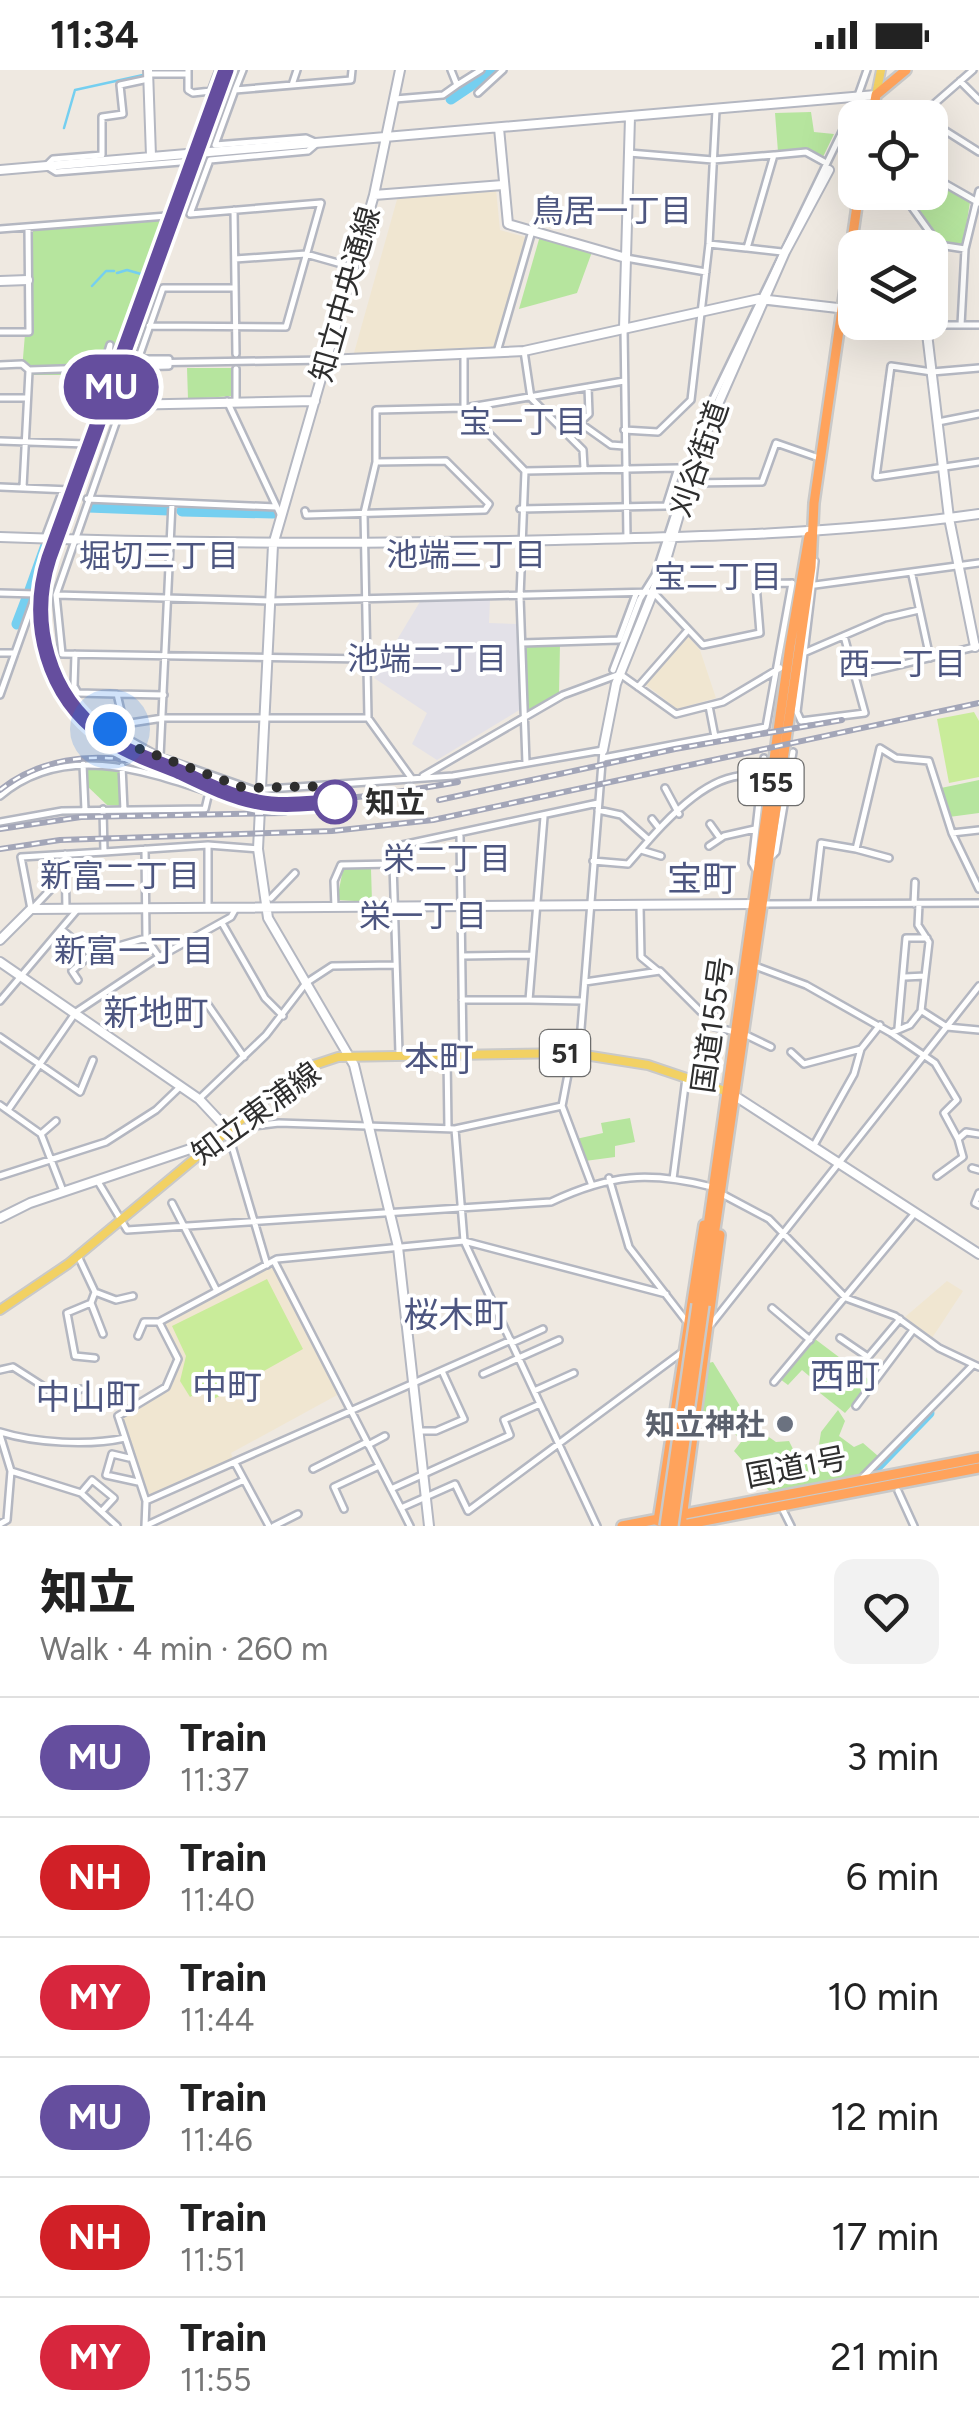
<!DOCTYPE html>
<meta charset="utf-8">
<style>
body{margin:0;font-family:Figtree,"Noto Sans JP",sans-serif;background:#f2f2f2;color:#222;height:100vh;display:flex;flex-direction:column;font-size:38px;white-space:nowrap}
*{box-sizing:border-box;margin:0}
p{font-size:32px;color:#767676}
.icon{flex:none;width:55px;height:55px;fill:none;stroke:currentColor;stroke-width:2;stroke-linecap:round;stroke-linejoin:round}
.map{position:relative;height:1456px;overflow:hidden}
.sheet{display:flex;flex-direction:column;background:#fff;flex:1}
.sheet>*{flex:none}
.badge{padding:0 20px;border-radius:32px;font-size:35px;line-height:65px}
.fabs{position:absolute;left:838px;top:30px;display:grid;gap:20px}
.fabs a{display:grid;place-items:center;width:110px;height:110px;border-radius:20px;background:#fff;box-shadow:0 10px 40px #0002;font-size:50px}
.you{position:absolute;width:50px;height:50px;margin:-25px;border:8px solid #fff;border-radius:50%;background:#1a73e8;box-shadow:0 0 0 15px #1a73e833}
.map>.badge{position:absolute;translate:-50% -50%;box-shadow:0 0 0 5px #fff}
.round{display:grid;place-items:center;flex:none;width:105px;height:105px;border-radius:20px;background:#f2f2f2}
.head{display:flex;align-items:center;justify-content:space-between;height:170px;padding:0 40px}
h1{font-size:48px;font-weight:800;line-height:75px}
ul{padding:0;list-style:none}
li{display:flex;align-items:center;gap:30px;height:120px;padding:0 40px;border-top:2px solid #e0e0e0}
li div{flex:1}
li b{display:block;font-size:38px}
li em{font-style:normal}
li .badge{min-width:110px;font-weight:700;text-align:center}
.status{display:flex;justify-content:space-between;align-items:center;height:70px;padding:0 50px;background:#fff;direction:ltr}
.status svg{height:28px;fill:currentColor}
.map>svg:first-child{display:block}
.industrial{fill:#e3e1e8}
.education{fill:#f0e6d1}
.green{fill:#b6e59e}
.pitch{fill:#c9ec9a}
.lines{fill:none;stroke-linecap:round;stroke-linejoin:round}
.stream{stroke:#75cff0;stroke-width:2.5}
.river{stroke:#75cff0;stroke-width:11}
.street-tunnel{stroke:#c8c4bd;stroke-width:5;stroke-dasharray:5 2.5;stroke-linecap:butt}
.street-casing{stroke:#b4b7c1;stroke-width:10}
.secondary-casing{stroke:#b4b7c1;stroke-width:12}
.primary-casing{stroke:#c9c9c9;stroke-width:12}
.highway-casing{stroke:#c9c9c9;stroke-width:14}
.street{stroke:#fff;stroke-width:5}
.secondary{stroke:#fff;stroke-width:8}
.primary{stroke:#f2d163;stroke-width:8}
.highway{stroke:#ffa35c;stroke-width:9}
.rail-casing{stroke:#a3a6b8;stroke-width:6}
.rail{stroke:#fff;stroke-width:2.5;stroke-dasharray:8;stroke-linecap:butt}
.highway-bridge-casing{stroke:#c9c9c9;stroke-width:14;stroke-linecap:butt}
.highway-bridge{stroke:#ffa35c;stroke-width:9}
.line-casing{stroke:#fff;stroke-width:22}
.line{stroke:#654e9e;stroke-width:15}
.walk{stroke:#2e2e2e;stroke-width:10;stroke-dasharray:0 18}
.stop-dot{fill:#fff;stroke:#654e9e;stroke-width:5}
.worship-dot{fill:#6b7280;stroke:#fff;stroke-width:4}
.labels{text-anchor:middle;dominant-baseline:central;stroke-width:8;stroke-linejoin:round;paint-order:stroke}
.shield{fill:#fff;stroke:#6d6d6d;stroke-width:2.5}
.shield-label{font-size:28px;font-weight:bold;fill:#2e2e2e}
.street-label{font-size:30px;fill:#2e2e2e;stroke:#fff}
.stop-label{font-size:30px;font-weight:bold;fill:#2e2e2e;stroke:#fff;text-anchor:start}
.worship-label{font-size:30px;font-weight:bold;fill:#5b616d;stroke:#fff;text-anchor:end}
.neighbourhood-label{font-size:32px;fill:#4d5680;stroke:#fff}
.quarter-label{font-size:35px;fill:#4d5680;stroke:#fff}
</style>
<div class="status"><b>11:34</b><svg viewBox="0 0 49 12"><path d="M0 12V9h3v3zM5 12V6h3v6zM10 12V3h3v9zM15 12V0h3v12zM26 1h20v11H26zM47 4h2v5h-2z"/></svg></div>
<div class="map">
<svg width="979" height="1456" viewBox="0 0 979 1456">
<rect width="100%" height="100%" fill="#efe9e1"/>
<path class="industrial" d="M421 530H490L489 553 518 554 521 639 437 690 412 674 427 643 374 608Z"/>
<path class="education" d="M496 119 500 160 525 167 494 278 354 283 398 126Z
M688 566 700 580 716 628 677 639 645 614Z
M272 1195 339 1324 231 1383 233 1389 148 1427 120 1347 167 1320 181 1289 162 1253Z
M947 1211 963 1221 932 1268 905 1247Z"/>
<path class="green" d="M811 42 814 62 834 64 823 87 806 80 778 82 775 43Z
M930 109 970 132 963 176 938 170 905 123 930 122Z
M167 149 108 305H32L22 300 25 264H32L33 160Z
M540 166 592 182 577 223 519 239Z
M187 298H232L233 326 188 329Z
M560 574 559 624 527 641 526 577Z
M87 697 120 701 122 736 107 735 86 715Z
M979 710V743L949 747 941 718Z
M343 799H371L372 832 337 830Z
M630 1048 635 1072 615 1076V1087L585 1091 576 1069 603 1063 601 1053Z
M815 1269 872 1312 845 1343 810 1315 814 1310 802 1300 788 1315 780 1309Z
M713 1292 740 1336 741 1345 754 1347 756 1358 776 1372 789 1371 794 1381 824 1401 831 1399 832 1392 818 1381 821 1362 838 1340 845 1351 839 1366 854 1377 863 1373 878 1386 861 1404 770 1422 734 1381 741 1372 720 1342 709 1348 701 1344 708 1293Z"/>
<path class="pitch" d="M974 642 979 651V707L949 713 937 649Z
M267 1209 303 1279 214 1329 207 1317 190 1327 180 1311 186 1286 172 1256Z"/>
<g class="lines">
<path class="stream" d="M64 58 75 20 143 5
M117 203 127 200 141 204
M143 205 147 206
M92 216 106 201H114"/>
<path class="river" d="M451 29 494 0
M88 437 169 440
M182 441 273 443
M52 462 63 437
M30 520 46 475
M17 554 27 528
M870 1404 929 1343"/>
<path class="street-tunnel" d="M113 293H138"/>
<defs>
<path id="street" d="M188 0V20L193 23 211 21 219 0
M243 0 235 20 351 10 352 0
M451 0 457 15 481 0
M148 4H187
M960 11 979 30
M292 15 297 0
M235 20 215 75 306 68 315 72
M478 23 503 0
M395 29 443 25 457 15
M918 48 973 0
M930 51 979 82
M629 83 713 90 774 85 747 178 782 182
M775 85 806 82 826 93
M48 94 53 89 102 85V47L123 44 120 15 148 9
M48 97 56 102 193 91
M930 105 979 133
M901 122 939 175 965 179
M234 140 236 284
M0 159 167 146
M709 174 746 178
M626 188 706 202
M235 189 306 184 352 197
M234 218H163L56 525 270 531 653 522 703 575 760 563 756 514 792 513
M927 255H979
M961 255 965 179 979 121
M149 256 286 257 321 133 190 144 210 90 308 81 315 75
M624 258 627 469
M0 262H29L28 157
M524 281 531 328 583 380 584 398
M497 282 532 161
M464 287V338L525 401 678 398 666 436 520 439
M138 293 326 290
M0 295 22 294 29 300 93 298 96 291 106 288 110 275 108 293H113
M134 297 169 296V289H137
M979 298 932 302 891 296 876 407 979 392
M0 328H27
M227 331 281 446
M236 331V299
M938 352 979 344
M580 353 611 375 624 376
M624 360 658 362 691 330 709 174 716 40
M567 364 589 344 588 317
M0 371 86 374
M525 401 520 527 526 693
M690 413 762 412 776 373 819 388
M0 417 70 420
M23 417 29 301
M87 429 276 437
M305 441 306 445 485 440 489 434 446 391 376 392
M45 468 63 420
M815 491 797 642 801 651 865 643 844 566
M912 505 930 588
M815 515 979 493
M0 523 36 524 0 625
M56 525 62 584 367 589
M522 573 619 570 636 524
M806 582 885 548 919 540
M0 583H15
M75 584 74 616 78 623 117 624 124 654 110 659 160 687 254 720 453 706 603 680 579 984
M613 600 640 529 655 505 710 335 854 37 867 0
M857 605 979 576
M638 617 688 560
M117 624 164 625
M709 636 715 667
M124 654 163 648H368
M160 687 172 433
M603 688 766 657 792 513
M83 694 85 740
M122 696 124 740
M423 706 563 625 620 604 676 644 723 632 780 598
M412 709 368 648 364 443 376 392V340L464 338 624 311
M665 718 679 744
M0 726C62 673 141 699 209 722L205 739 62 741 0 752
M103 739 104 782 208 775V837
M598 740 621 745 649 770
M544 747 529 930 582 931
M652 749 659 758
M710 754 720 768
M952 763 979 819
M460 766 463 983
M208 775 258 779
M709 776 724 766 755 759
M145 779 146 868 159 887
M856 779 889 788
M641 780 661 786
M65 784 66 839
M769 789 776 782 793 682
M593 791 628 794C658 760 711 692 761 708
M393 794 399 983
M756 800 752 793 764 688
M271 828 295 803
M814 833 821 773 856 779 880 678 896 688 929 691 952 763 979 760
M762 834 979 833
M914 834 915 812
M919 834 918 855 929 872 921 941 910 955 891 963 935 993 957 1030 944 1043 958 1069 966 1062 979 1064
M640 836 641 887 658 901
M34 837 64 805
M335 837 334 811 341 795 393 794V777L598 733
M31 839 21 787 104 782
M222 853 265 928 283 946
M61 859 91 884 146 868
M462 886 531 885
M755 896 806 915 891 963
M905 907 925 906
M78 910 72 901 91 884
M585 912 660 901 701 942 714 945 711 956 735 962
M462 930H529
M0 931 77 840
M206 932 244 987
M922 941 947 957 979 960
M898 958 906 868H927
M744 964 771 977
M0 967 80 1022 93 990
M791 982 804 994 861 979 880 955
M572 983 562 1036 591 1113
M447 986 448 1059
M199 1029 266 965 306 913 332 896 395 895
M0 1035 41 1064 63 1121
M8 1040 76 942 159 887 231 847 236 838
M455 1059 464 1171 597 1456
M41 1064 56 1051
M813 1077 854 1004 861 979
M972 1098 979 1100
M0 1106 106 1072 156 1040 181 1016
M937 1106 963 1087 958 1069
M609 1108 629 1177 687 1252
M673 1109 686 1008
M97 1110 127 1160 551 1132C610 1104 649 1101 712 1117
M720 1123 769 1149 846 1228 895 1246 939 1278 979 1297
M979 1123 975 1133 979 1135
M172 1133 217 1221
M78 1186 95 1222 91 1233 67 1243 75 1286 95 1288
M274 1191 401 1438 455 1414 468 1441 681 1283
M267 1195 227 1059 279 1053 455 1059 562 1036
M95 1222 116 1230 133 1226
M91 1233 103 1264
M772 1238 810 1270
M159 1252 178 1289 166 1317 118 1346 146 1431 511 1270
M709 1257 979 916
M138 1266 144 1252H159L277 1189 464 1171 666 1224
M840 1268 868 1287 900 1249
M512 1273 543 1259
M0 1300 13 1297 60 1327 81 1319
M483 1304 559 1270
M774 1312 915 1143
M534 1321 574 1303
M856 1336 913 1260
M419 1361H436L464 1349 442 1301
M0 1362C35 1373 89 1376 125 1368
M0 1365 11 1401 7 1450 0 1454
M368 1375 385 1366
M129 1388 112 1384 106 1405 138 1412
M235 1393 269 1456
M313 1399 367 1372
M11 1401 81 1423 117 1456
M862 1408 972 1296
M391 1419 510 1365 504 1350 540 1334
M898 1421 914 1456
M81 1423 92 1410 114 1428 102 1441
M781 1436 791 1456
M401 1438 410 1456
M344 1439 334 1417 379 1396
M145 1456 244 1410
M145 1456 146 1431
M274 1456 298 1444"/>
<path id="secondary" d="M148 0 151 86
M400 0 374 125 273 475 258 779 268 848 354 995 398 1177 429 1456
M499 58 508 154 626 188
M0 100 876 25
M374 125 503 115
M0 211 28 210
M915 252 926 255 949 448 975 577
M624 258 630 47
M326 290 524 281 759 229 855 240
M120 335 315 331
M0 467C185 474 369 474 555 470 697 467 838 464 979 444
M603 680 616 614 666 490 697 382 785 182 829 100
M0 870 31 839 757 834
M0 892 199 1029 227 1059
M735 1026 979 1184
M0 1148 30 1133 211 1072"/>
<path id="primary" d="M876 25 881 0
M0 1240 68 1194 282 1016 311 996 338 987 572 983 648 995 728 1022"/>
<path id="highway" d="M872 48 876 25 906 0
M697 1234 790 576 809 466
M704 1235 811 497 814 433 859 122
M658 1451 704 1155
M622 1456 979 1388
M678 1456 979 1398
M681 1456 720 1165"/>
</defs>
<use href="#street" class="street-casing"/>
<use href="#secondary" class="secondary-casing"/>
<use href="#primary" class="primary-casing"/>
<use href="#highway" class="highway-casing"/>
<use href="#street" class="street"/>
<use href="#secondary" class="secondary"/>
<use href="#primary" class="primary"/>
<use href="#highway" class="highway"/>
<defs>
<path id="rail" d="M225 0 46 496C13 616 97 672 195 707 221 717 247 729 275 730 337 733 398 722 458 712
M0 720C39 689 90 682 138 692
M439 730 675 679 842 650
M0 759 81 747 285 743
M0 779 60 770 332 761 433 750 979 633"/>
</defs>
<use href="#rail" class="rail-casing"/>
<use href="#rail" class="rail"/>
<defs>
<path id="highway-bridge" d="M665 1456 697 1234
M673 1456 704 1235"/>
</defs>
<use href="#highway-bridge" class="highway-bridge-casing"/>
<use href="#highway-bridge" class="highway-bridge"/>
</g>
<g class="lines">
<defs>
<path id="line" d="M226 0 49 488C28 553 48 626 104 666 127 683 154 691 180 702 205 714 231 727 258 732 283 737 310 733 335 732"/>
</defs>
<use href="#line" class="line-casing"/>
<use href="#line" class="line"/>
<path class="walk" d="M110 659 137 678 244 718 331 716 335 732"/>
</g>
<circle class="stop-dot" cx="335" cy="732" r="20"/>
<circle class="worship-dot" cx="785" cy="1354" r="10"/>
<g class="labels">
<g class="shield">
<rect x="738.5" y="689" width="65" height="46" rx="8"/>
<rect x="540" y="960" width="50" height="46" rx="8"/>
</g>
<g class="shield-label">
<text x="771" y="712">155</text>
<text x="565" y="983">51</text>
</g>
<g class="street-label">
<text transform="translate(345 224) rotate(-74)">知立中央通線</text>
<text transform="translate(699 389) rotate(-71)">刈谷街道</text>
<text transform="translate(712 955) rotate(-82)">国道155号</text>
<text transform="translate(256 1043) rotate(-36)">知立東浦線</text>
<text transform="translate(796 1397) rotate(-11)">国道1号</text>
</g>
<g class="stop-label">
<text x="365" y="732">知立</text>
</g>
<g class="worship-label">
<text x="765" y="1354">知立神社</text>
</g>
<g class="neighbourhood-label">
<text x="612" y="141">鳥居一丁目</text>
<text x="523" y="352">宝一丁目</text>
<text x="466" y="485">池端三丁目</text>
<text x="159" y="486">堀切三丁目</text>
<text x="718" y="507">宝二丁目</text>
<text x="427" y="589">池端二丁目</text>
<text x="902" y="594">西一丁目</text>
<text x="447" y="789">栄二丁目</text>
<text x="120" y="806">新富二丁目</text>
<text x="423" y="846">栄一丁目</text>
<text x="134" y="881">新富一丁目</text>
</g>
<g class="quarter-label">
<text x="702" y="809">宝町</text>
<text x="156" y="943">新地町</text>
<text x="439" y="989">本町</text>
<text x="456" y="1245">桜木町</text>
<text x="845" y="1306">西町</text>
<text x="227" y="1317">中町</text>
<text x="88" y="1327">中山町</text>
</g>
</g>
</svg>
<div class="fabs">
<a><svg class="icon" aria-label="locate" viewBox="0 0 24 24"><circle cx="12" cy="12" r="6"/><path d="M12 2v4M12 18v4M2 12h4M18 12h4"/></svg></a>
<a><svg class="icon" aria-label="layers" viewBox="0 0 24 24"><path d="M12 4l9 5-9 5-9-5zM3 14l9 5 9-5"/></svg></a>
</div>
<div class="you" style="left:110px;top:659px"></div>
<b class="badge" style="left:111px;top:317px;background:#654e9e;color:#fff">MU</b>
</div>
<section class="sheet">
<div class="head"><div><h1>知立</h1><p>Walk · 4 min · 260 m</p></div><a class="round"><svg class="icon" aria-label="heart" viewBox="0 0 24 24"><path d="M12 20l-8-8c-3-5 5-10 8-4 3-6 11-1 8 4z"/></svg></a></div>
<ul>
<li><span class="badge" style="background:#654e9e;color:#fff">MU</span><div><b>Train</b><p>11:37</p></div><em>3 min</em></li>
<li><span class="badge" style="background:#d12027;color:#fff">NH</span><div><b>Train</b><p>11:40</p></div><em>6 min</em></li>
<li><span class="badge" style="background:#d7263d;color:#fff">MY</span><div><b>Train</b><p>11:44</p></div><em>10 min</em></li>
<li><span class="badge" style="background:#654e9e;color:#fff">MU</span><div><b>Train</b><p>11:46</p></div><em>12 min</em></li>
<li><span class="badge" style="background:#d12027;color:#fff">NH</span><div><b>Train</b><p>11:51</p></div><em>17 min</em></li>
<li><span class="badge" style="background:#d7263d;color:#fff">MY</span><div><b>Train</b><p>11:55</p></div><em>21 min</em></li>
</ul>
</section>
